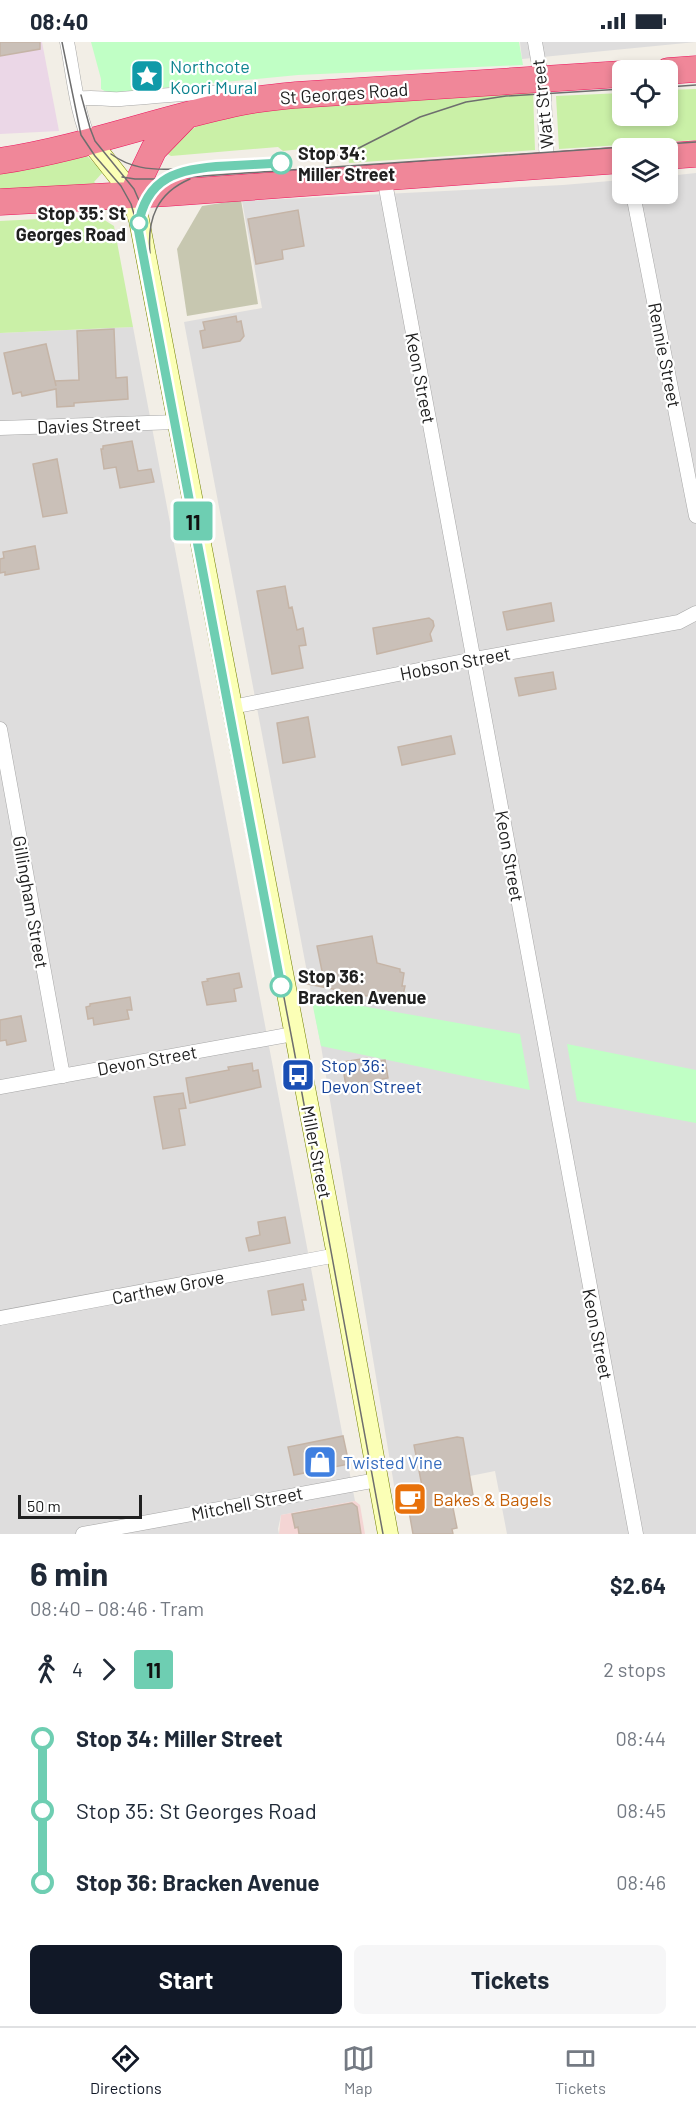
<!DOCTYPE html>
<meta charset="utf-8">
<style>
body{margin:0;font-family:Barlow,sans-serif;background:#f6f6f7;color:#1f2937;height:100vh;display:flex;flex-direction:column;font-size:22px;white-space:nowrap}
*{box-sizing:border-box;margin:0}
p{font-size:20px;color:#747a83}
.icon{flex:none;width:33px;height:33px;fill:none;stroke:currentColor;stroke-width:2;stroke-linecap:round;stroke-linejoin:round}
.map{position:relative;height:1492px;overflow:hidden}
.sheet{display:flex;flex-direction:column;background:#fff;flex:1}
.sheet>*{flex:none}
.badge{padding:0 12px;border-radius:4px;font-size:21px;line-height:39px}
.controls{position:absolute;left:612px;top:18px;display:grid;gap:12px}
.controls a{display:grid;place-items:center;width:66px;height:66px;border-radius:9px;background:#fff;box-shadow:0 3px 9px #0003;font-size:30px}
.scale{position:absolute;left:18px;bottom:15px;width:124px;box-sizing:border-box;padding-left:6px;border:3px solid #202020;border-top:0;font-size:16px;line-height:21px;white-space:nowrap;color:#202020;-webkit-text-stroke:4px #fff;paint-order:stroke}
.map>.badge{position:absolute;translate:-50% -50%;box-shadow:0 0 0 3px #fff}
.legs{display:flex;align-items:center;gap:9px;height:66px;padding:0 30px;font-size:20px}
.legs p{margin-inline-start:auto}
.headline{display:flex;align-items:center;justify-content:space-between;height:102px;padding:0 30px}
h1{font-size:33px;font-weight:700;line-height:45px}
.cta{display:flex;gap:12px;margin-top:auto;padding:12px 30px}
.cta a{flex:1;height:69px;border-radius:9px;background:#111827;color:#fff;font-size:24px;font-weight:700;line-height:69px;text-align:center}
.cta a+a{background:#f6f6f7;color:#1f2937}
ul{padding:0 30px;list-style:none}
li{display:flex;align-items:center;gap:21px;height:72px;font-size:22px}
li i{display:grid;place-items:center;width:9px;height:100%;margin:0 8px;background:currentColor}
li i::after{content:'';width:15px;height:15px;margin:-8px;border:4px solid;border-radius:50%;background:#fff}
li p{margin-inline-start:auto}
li:first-child i{background:linear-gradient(#0000 50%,currentColor 0)}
li:last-child i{background:linear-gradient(currentColor 50%,#0000 0)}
.status{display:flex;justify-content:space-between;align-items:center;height:42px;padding:0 30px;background:#fff;direction:ltr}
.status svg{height:16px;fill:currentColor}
.menu{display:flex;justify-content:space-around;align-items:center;height:84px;border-top:2px solid #e0e1e3;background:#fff;font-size:16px;color:#747a83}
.menu a{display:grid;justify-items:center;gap:3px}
.menu .on{color:#111827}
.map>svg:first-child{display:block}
.residential{fill:#dedddd}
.commercial{fill:#f4d5d4}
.industrial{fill:#ebd7e7}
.construction{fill:#c7c7b0}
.grass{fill:#caf0a7}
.park{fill:#c0ffc5}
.building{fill:#cac0b8;stroke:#c5b4a6;stroke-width:1.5}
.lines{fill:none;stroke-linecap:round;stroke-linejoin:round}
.street-casing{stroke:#a7a7a7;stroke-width:15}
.secondary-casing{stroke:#707e00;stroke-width:21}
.highway-casing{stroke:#ec165e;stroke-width:27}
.street{stroke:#fff;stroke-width:14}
.secondary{stroke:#fbffb6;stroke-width:20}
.highway{stroke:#f08799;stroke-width:26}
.tram{stroke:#6e6e6e;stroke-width:1.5}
.line-1-casing{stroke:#fff;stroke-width:14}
.line-1{stroke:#6eceb2;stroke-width:9}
.stop-1-dot{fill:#fff;stroke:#6eceb2;stroke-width:3}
.labels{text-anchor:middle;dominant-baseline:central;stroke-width:4.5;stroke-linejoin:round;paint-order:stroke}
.culture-label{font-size:18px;fill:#0d838f;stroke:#fff;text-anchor:start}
.street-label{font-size:18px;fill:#202020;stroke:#fff}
.stop-label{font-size:18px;font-weight:bold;fill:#202020;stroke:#fff;text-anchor:start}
.transit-label{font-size:18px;fill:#164399;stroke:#fff;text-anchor:start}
.shop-label{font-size:18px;fill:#366cbe;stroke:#fff;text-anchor:start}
.food-label{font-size:18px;fill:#c56008;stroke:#fff;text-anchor:start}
</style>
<div class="status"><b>08:40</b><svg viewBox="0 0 49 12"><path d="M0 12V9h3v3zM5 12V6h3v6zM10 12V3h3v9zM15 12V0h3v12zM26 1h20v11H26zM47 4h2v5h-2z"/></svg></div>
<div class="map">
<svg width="696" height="1492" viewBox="0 0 696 1492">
<rect width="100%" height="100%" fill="#f2eee6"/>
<path class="residential" d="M520 0H696L522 17Z
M696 131V1492H507L495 1429 395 1449 321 1004 184 280 262 266 242 159 563 143 622 138V152H668V134Z
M133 285 355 1459 281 1473 278 1487 279 1492H0V291Z"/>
<path class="commercial" d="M355 1459 360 1463 365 1492H279L281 1473Z"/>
<path class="industrial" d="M0 0H42L59 89 0 92Z"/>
<path class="construction" d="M241 158 258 262 187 274 177 207 202 164Z"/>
<path class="grass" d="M696 47V98L559 107 556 54 622 51V74H668V48Z
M533 48 535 108 349 121 347 105 302 112 301 107 283 109 278 105 171 114 164 110 183 92 212 76 280 64Z
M86 113 103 130 94 140 98 143 0 151V130Z
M98 174 114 184 133 285 0 291V179Z"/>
<path class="park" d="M91 0H519L523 23 298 33 108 51 101 47V37Z
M311 955 520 992 530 1048 321 1004Z
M567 1002 696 1028V1081L577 1059Z"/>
<path class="building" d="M0 0H40V7L0 14Z
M298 168 304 204 282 208 283 217 256 222 248 177Z
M236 274 237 280 241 279 244 294 240 299 203 306 200 289 205 288 203 280Z
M114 287 116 336 127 335 128 357 74 361V364L57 365 56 347 22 354 21 350 13 352 4 311 46 302 56 344 55 339 79 338 77 289Z
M132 399 138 429 151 427 154 440 120 446 116 425 104 427 101 407H103V404Z
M57 417 67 471 43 475 33 422Z
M35 504 39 527 5 533V530L0 531V517L4 516 3 510Z
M285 544 289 566 292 565 297 588 303 586 306 603 299 604 303 626 272 632 257 549Z
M551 561 554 579 507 588 503 570Z
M429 576 433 579 434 584 430 592 432 599 377 612 373 586Z
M553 630 556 647 519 654 515 636Z
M308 675 315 715 283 721 277 681Z
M451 694 455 712 402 723 398 705Z
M372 894 377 921 400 927V930L404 931 402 944H405L401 963 386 960 387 958 298 940 323 934 317 904Z
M239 931 242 945 234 947 236 959 207 963 202 940 208 939 207 937Z
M130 955 132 968H127L129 977 94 983 93 976 88 977 86 965 90 964V962Z
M21 974 26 999 7 1003 6 998 0 999V978Z
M367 1016 368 1020 385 1018 388 1036 346 1044 342 1020Z
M252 1021 253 1029 258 1028 261 1045 190 1061 186 1036 229 1028 228 1025Z
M183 1051 186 1066 179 1067 185 1103 163 1107 154 1055Z
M285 1175 290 1201 249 1209 246 1196 260 1193 258 1180Z
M303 1242 306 1258H302L304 1268 272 1273 268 1249Z
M343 1394 349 1422 294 1433 288 1405Z
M457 1395 463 1396 473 1453 451 1456 457 1486 452 1487 453 1492H413L406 1452 423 1449 414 1403Z
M352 1461 357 1465 361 1492H299L298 1485 295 1486 292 1472Z"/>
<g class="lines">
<defs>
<path id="street" d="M67 0C73 29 77 76 91 100
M535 0 544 52 547 124
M78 57C93 54 106 58 121 57 162 54 202 49 243 51
M384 135 636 1492
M633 152 696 474
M0 386 177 380
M232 665 474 617 679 580 696 571
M0 687 63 1034
M0 1045 293 992
M0 1276 337 1213
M83 1492 377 1438"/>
<path id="secondary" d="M91 100 129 148 139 178 337 1213 388 1492"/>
<path id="highway" d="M668 29 696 27
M668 114 696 112
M0 119C79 107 154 79 232 62 253 57 275 55 296 53L622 32
M132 153 154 107 185 75
M0 160 168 151 622 118"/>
</defs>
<use href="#street" class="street-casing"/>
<use href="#secondary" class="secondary-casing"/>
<use href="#highway" class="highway-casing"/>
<use href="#street" class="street"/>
<use href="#secondary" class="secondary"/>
<use href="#highway" class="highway"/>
<path class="tram" d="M62 0 81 93 95 114 121 144 131 162 136 179 294 1008 383 1492
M668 45 696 43
M81 53 90 86 95 99 134 147 141 163 145 182
M111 112C130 126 150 128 173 127
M314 118 349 111 420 75 466 60 506 54 622 47
M122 135 135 137H160L696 100
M141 171 150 152 168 135
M150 211C147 177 157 151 190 137"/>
</g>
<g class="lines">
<defs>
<path id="line-1" d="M281 944 138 186C145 134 180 126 226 124 244 123 263 122 281 121"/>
</defs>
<use href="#line-1" class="line-1-casing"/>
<use href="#line-1" class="line-1"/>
</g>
<defs>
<symbol id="sight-square" viewBox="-11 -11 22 22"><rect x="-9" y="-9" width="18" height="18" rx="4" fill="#0f9aa8" stroke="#fff"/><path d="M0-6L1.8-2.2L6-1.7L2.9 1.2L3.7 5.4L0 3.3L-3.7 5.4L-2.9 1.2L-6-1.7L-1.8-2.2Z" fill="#fff"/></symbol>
<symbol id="bus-square" viewBox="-11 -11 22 22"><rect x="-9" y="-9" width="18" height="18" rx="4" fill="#1a4fb4" stroke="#fff"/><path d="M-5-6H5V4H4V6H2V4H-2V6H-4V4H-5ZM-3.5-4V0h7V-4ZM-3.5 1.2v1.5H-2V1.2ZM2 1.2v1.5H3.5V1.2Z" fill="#fff"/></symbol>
<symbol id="shop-square" viewBox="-11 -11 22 22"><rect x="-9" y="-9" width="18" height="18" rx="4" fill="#3f7fe0" stroke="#fff"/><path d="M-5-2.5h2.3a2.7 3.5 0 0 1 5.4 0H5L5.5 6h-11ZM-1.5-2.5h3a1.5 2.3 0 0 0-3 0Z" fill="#fff"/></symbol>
<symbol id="cafe-square" viewBox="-11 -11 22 22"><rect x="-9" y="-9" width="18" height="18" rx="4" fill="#e8710a" stroke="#fff"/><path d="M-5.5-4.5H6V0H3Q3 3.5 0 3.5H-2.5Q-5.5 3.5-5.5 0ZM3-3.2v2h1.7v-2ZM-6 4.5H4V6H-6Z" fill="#fff"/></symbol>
</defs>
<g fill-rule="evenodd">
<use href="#sight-square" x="128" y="15" width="38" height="38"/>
<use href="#bus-square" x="279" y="1014" width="38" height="38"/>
<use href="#shop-square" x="301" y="1401" width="38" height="38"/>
<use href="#cafe-square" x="391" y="1438" width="38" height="38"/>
</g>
<g class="stop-1-dot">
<circle cx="281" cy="121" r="10"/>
<circle cx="139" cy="181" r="8"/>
<circle cx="281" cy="944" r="10"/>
</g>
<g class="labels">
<g class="culture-label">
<text x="170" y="24">Northcote<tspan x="170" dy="21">Koori Mural</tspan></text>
</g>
<g class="street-label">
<text transform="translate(344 51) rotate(-4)">St Georges Road</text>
<text transform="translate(542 62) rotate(-96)">Watt Street</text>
<text transform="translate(665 313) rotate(79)">Rennie Street</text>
<text transform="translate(421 336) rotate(79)">Keon Street</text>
<text transform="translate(89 383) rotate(-2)">Davies Street</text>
<text transform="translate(455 621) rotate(-11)">Hobson Street</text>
<text transform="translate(510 814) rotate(80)">Keon Street</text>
<text transform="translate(31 860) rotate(80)">Gillingham Street</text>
<text transform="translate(147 1018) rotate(-10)">Devon Street</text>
<text transform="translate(317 1110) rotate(79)">Miller Street</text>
<text transform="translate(168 1245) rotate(-11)">Carthew Grove</text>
<text transform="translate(598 1292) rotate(79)">Keon Street</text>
<text transform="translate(247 1461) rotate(-11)">Mitchell Street</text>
</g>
<g class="stop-label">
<text x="298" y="111">Stop 34:<tspan x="298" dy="21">Miller Street</tspan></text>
<text x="126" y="171" text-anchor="end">Stop 35: St<tspan x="126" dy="21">Georges Road</tspan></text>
<text x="298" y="934">Stop 36:<tspan x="298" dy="21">Bracken Avenue</tspan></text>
</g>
<g class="transit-label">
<text x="321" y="1023">Stop 36:<tspan x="321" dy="21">Devon Street</tspan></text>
</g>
<g class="shop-label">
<text x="343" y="1420">Twisted Vine</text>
</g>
<g class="food-label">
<text x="433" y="1457">Bakes &amp; Bagels</text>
</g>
</g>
</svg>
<div class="controls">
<a><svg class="icon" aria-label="locate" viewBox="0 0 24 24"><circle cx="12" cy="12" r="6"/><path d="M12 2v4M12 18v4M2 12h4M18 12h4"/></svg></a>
<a><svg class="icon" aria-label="layers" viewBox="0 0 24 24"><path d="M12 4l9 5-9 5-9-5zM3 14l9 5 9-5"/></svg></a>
</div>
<div class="scale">50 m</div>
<b class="badge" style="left:193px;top:479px;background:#6eceb2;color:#111">11</b>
</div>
<section class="sheet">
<div class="headline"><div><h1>6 min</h1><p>08:40 – 08:46 · Tram</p></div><b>$2.64</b></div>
<div class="legs"><svg class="icon" aria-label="walk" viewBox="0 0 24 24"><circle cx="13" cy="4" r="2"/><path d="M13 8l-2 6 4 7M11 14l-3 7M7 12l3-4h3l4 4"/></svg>4<svg class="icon" aria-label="forward" viewBox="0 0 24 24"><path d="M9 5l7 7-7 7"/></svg><b class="badge" style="background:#6eceb2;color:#111">11</b><p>2 stops</p></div>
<ul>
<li><i style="color:#6eceb2"></i><b>Stop 34: Miller Street</b><p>08:44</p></li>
<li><i style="color:#6eceb2"></i><span>Stop 35: St Georges Road</span><p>08:45</p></li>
<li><i style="color:#6eceb2"></i><b>Stop 36: Bracken Avenue</b><p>08:46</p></li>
</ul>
<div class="cta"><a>Start</a><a>Tickets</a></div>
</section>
<nav class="menu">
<a class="on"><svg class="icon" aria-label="directions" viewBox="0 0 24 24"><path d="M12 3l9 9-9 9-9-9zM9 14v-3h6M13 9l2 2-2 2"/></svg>Directions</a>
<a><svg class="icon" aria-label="map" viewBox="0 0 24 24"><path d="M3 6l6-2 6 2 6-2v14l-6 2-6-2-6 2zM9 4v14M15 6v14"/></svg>Map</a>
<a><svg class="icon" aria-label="tickets" viewBox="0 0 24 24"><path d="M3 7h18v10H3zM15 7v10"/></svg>Tickets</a>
</nav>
